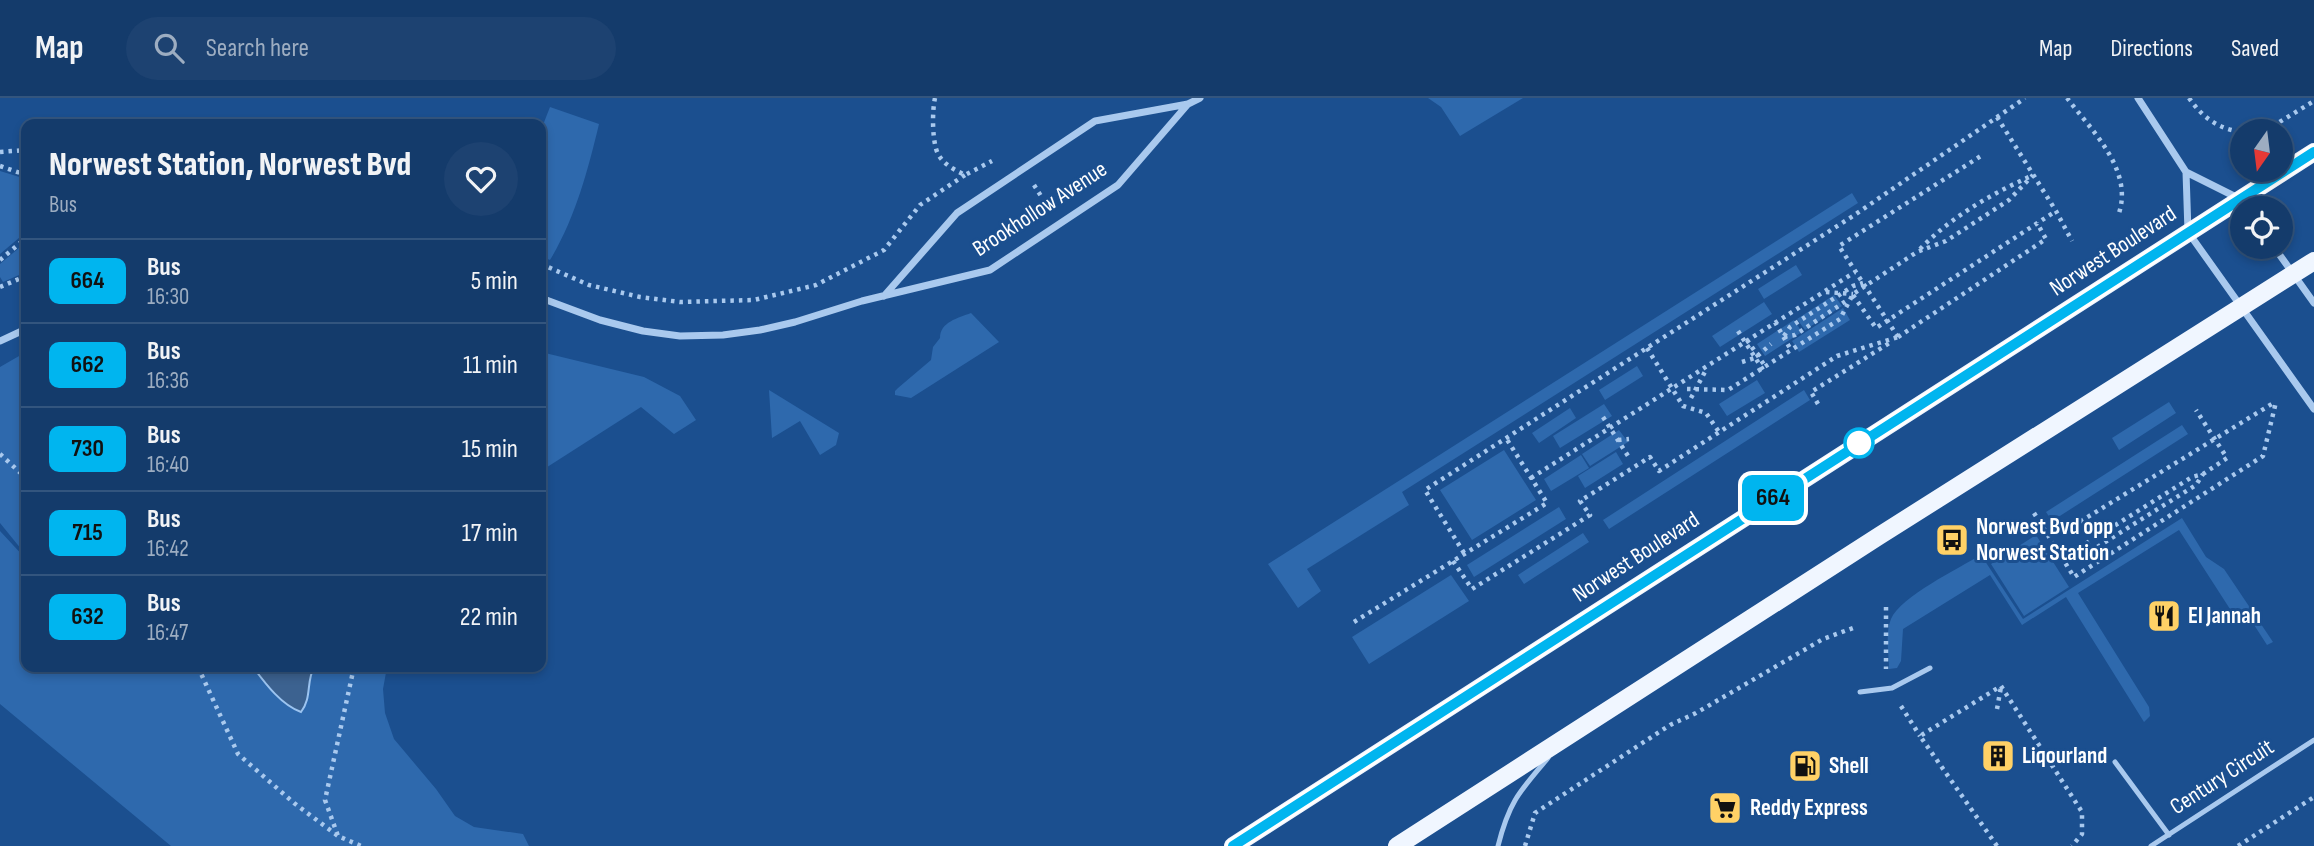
<!DOCTYPE html>
<style>
body{margin:0;font-family:"Sofia Sans Condensed",sans-serif;background:#1d4271;color:#f1f3f6;height:100vh;display:flex;flex-direction:column;font-size:26px;white-space:nowrap}
*{box-sizing:border-box;margin:0}
p{font-size:23px;color:#9dadc1}
.icon{flex:none;width:38px;height:38px;fill:none;stroke:currentColor;stroke-width:2;stroke-linecap:round;stroke-linejoin:round}
.map{position:relative;flex:1;overflow:hidden}
.panel{position:absolute;left:21px;top:21px;width:525px;height:553px;display:flex;flex-direction:column;background:#143b6b;border-radius:14px;box-shadow:0 4px 10px #0003,0 0 0 2px #33557e}
.panel>*{flex:none}
.badge{padding:0 14px;border-radius:10px;font-size:24px;line-height:46px}
.needle{width:46px;rotate:194deg}
.fabs{position:absolute;left:2230px;top:21px;display:grid;gap:14px}
.fabs a{display:grid;place-items:center;width:63px;height:63px;border-radius:50%;background:#143b6b;box-shadow:0 4px 10px #0003,0 0 0 2px #33557e;font-size:35px}
.map>.badge{position:absolute;translate:-50% -50%;box-shadow:0 0 0 4px #fff}
.round{display:grid;place-items:center;flex:none;width:74px;height:74px;border-radius:37px;background:#1d4271}
.summary{display:flex;align-items:center;justify-content:space-between;height:119px;padding:0 28px}
h1{font-size:33px;font-weight:800;line-height:52px}
ul{padding:0;list-style:none}
li{display:flex;align-items:center;gap:21px;height:84px;padding:0 28px;border-top:2px solid #33557e}
li div{flex:1}
li b{display:block;font-size:26px}
li em{font-style:normal}
li .badge{min-width:77px;font-weight:700;text-align:center}
header{display:flex;align-items:center;gap:42px;box-sizing:border-box;height:98px;padding:0 35px;background:#143b6b;border-bottom:2px solid #33557e}
header strong{font-size:33px}
nav{display:flex;gap:38px;margin-inline-start:auto;font-size:24px}
.search{width:490px;height:63px;background:#1d4271;display:flex;align-items:center;gap:18px;box-sizing:border-box;padding:0 24px;border-radius:38px;color:#9dadc1;font-size:26px}
.map>svg:first-child{display:block}
.green{fill:#2e69ad}
.water{fill:#3c6290;stroke:#9cc4f0;stroke-width:2}
.lines{fill:none;stroke-linecap:round;stroke-linejoin:round}
.path{stroke:#a9c9ee;stroke-width:4.5;stroke-dasharray:3.5 5;stroke-linecap:butt}
.lane{stroke:#a9c9ee;stroke-width:5}
.street{stroke:#a9c9ee;stroke-width:7}
.primary{stroke:#f0f6ff;stroke-width:18}
.line-casing{stroke:#fff;stroke-width:16}
.line{stroke:#00b5ef;stroke-width:10}
.stop-dot{fill:#fff;stroke:#00b5ef;stroke-width:3.5}
.labels{text-anchor:middle;dominant-baseline:central;stroke-width:6;stroke-linejoin:round;paint-order:stroke}
.street-label{font-size:23px;fill:#fff;stroke:#1b4f8f}
.poi-label{font-size:23px;font-weight:bold;fill:#fff;stroke:#1b4f8f;text-anchor:start}
</style>
<header>
<strong>Map</strong>
<div class="search"><svg class="icon" aria-label="search" viewBox="0 0 24 24"><circle cx="10" cy="10" r="6"/><path d="M15 15l6 6"/></svg>Search here</div>
<nav><a>Map</a><a>Directions</a><a>Saved</a></nav>
</header>
<div class="map">
<svg width="2314" height="748" viewBox="0 0 2314 748">
<rect width="100%" height="100%" fill="#1b4f8f"/>
<path class="green" d="M1428 0H1523L1460 38 1441 9Z
M550 9 599 26C588 72 575 121 550 162L541 158V32Z
M0 73 26 81V134L0 156Z
M1852 95 1858 105 1402 394 1409 407 1307 471 1321 493 1298 510 1268 466Z
M26 144V174L3 184 0 179V166Z
M1796 167 1802 177 1764 201 1758 191Z
M1834 197 1842 208 1805 232 1797 221Z
M1764 204 1772 216 1720 249 1712 238Z
M1843 210 1850 222 1799 254 1792 243Z
M971 215 999 244 911 300 895 297V293L898 290 931 262 933 249 940 240C940 224 958 220 971 215Z
M1794 222 1802 234 1765 258 1757 246Z
M26 254V457L0 425V269Z
M541 254 644 279 680 298 696 322 674 336 641 309 541 373Z
M1637 268 1643 278 1605 302 1599 292Z
M1757 282 1765 295 1727 318 1719 306Z
M769 292 839 335 836 347 820 357 800 323 772 340Z
M1804 292 1810 302 1609 431 1603 422Z
M2169 304 2176 315 2119 352 2112 340Z
M1604 306 1612 318 1560 350 1553 338Z
M1570 310 1576 320 1539 345 1532 335Z
M2182 327 2188 336 2052 423 2046 414Z
M1619 332 1628 344 1590 368 1582 356Z
M1504 352 1536 402 1472 442 1440 392Z
M1616 354 1623 366 1585 390 1578 378Z
M1581 357 1589 370 1551 393 1544 381Z
M1559 409 1566 421 1474 479 1467 467Z
M2182 420 2206 459 2224 471 2273 544 2267 547 2249 519 2239 525 2179 432 2078 495 2149 609 2150 618 2144 624 2066 499 2022 527 1990 477 1903 531 1901 563 1897 570 1889 571C1889 556 1885 535 1891 521 1900 499 1959 470 1981 457L2023 521Z
M0 433 26 461V569H387L383 591 385 615 394 641 436 691 455 718 474 729 523 736 529 748H171L0 606Z
M1583 435 1589 444 1524 486 1518 477Z
M2036 437 2069 489 2024 518 1991 466Z
M1451 477 1469 503 1369 566 1352 539Z"/>
<path class="water" d="M253 569H314C306 584 312 600 301 614 281 607 265 585 253 569Z"/>
<g class="lines">
<path class="path" d="M935 0C932 13 932 44 938 56 944 67 955 72 965 77L992 63
M2067 0C2092 33 2135 73 2118 118
M2189 0C2202 19 2218 31 2242 34
M1997 19 2056 113 2072 143
M2256 33 2273 28 2314 3
M0 54 26 52
M0 68 26 77
M1034 87 1048 109
M1920 151C1950 120 1989 97 2029 79
M0 162 26 140
M541 166 589 187 640 199 680 204 754 202 816 187 884 152 920 107 965 77
M0 189 26 178
M1826 194 1853 196
M1853 197 1876 230 2056 113
M1775 224 1791 252
M1738 233 1765 275
M1784 238 1790 229 1853 188 1863 185
M1784 239 1795 237 1849 201
M1898 239 2046 141 2037 125
M1898 239 1839 148 1984 56
M1747 242 1765 268
M1647 250 1683 308 1706 315 1719 334
M1742 264 1755 260 1771 246
M1687 291 1728 292 1840 221 1853 196 1917 154 1946 143 2009 102 2033 77
M1691 300 1707 270
M1818 306 1811 294 1891 244
M1603 319 1630 361
M1618 342 1629 341
M0 356 26 380
M1531 380 1855 174
M2034 415 2074 479 2263 358 2276 304
M2073 428 2275 304
M2079 450 2192 379 2203 376 2227 360 2196 312
M1464 455 1425 392 1853 118 2025 0
M2083 458 2196 387 2203 376
M1453 463 1472 491 1590 417 1580 403 1650 359 1659 373 1837 258 1898 239
M1886 509V571
M1354 524 1547 405 1506 340
M198 569 238 656 294 705 338 738
M354 569 325 702 338 738 361 748
M1901 608 1920 638
M1997 611 2001 589
M1525 748 1535 715 1670 627 1696 615 1823 541 1853 530
M1997 748 1920 638 2001 588 2082 714V736L2072 748
M2238 748 2314 699"/>
<path class="lane" d="M1860 594 1892 590 1930 570
M2115 664 2169 737
M1498 748C1509 704 1519 694 1548 660
M2151 748 2314 642"/>
<path class="street" d="M2138 0 2186 74 2188 134 2314 311
M2186 74 2240 101 2247 110
M2274 149 2314 205
M884 198 957 115 1095 23 1188 6 1200 0
M541 200 600 222 643 233 680 238 723 237 760 232 795 224 862 203 990 172 1118 87 1188 6
M0 243 26 231"/>
<path class="primary" d="M1233 748 2314 54
M1397 748 1879 438 2314 163"/>
</g>
<g class="lines">
<defs>
<path id="line" d="M1233 748 2314 54"/>
</defs>
<use href="#line" class="line-casing"/>
<use href="#line" class="line"/>
</g>
<defs>
<symbol id="bus-square" viewBox="-11 -11 22 22"><rect x="-9" y="-9" width="18" height="18" rx="4" fill="#ffd166" stroke="#1b4f8f"/><path d="M-5-6H5V4H4V6H2V4H-2V6H-4V4H-5ZM-3.5-4V0h7V-4ZM-3.5 1.2v1.5H-2V1.2ZM2 1.2v1.5H3.5V1.2Z" fill="#111"/></symbol>
<symbol id="restaurant-square" viewBox="-11 -11 22 22"><rect x="-9" y="-9" width="18" height="18" rx="4" fill="#ffd166" stroke="#1b4f8f"/><path d="M-5-6h1v4h1v-4h1v4h1v-4h1v5L-1.5 .5V6h-2V.5L-5-1ZM5-6V6H3V1.5H1.5Q1.5-4 5-6Z" fill="#111"/></symbol>
<symbol id="building-square" viewBox="-11 -11 22 22"><rect x="-9" y="-9" width="18" height="18" rx="4" fill="#ffd166" stroke="#1b4f8f"/><path d="M-4-6H4V6H1V3H-1V6H-4ZM-2.5-4.3h1.7v1.8h-1.7ZM.8-4.3h1.7v1.8H.8ZM-2.5-1h1.7V.8h-1.7ZM.8-1h1.7V.8H.8Z" fill="#111"/></symbol>
<symbol id="fuel-square" viewBox="-11 -11 22 22"><rect x="-9" y="-9" width="18" height="18" rx="4" fill="#ffd166" stroke="#1b4f8f"/><path d="M-5.5-6h7V0h2V4h1.3V-2.5L3-4.5l.8-.8L6-3V5H2.5V1h-1V6h-7ZM-4.2-4.7v3.2H.2V-4.7Z" fill="#111"/></symbol>
<symbol id="supermarket-square" viewBox="-11 -11 22 22"><rect x="-9" y="-9" width="18" height="18" rx="4" fill="#ffd166" stroke="#1b4f8f"/><path d="M-6-5.5h2.5l.6 2H6L4.5 2H-2.5L-4.4-4H-6ZM-1.5 3.2a1.3 1.3 0 1 0 .1 0ZM3 3.2a1.3 1.3 0 1 0 .1 0Z" fill="#111"/></symbol>
</defs>
<g fill-rule="evenodd">
<use href="#bus-square" x="1933" y="423" width="38" height="38"/>
<use href="#restaurant-square" x="2145" y="499" width="38" height="38"/>
<use href="#building-square" x="1979" y="639" width="38" height="38"/>
<use href="#fuel-square" x="1786" y="649" width="38" height="38"/>
<use href="#supermarket-square" x="1706" y="691" width="38" height="38"/>
</g>
<circle class="stop-dot" cx="1859" cy="345" r="14"/>
<g class="labels">
<g class="street-label">
<text transform="translate(1040 111) rotate(-33)">Brookhollow Avenue</text>
<text transform="translate(2113 153) rotate(-33)">Norwest Boulevard</text>
<text transform="translate(1636 459) rotate(-33)">Norwest Boulevard</text>
<text transform="translate(2222 679) rotate(-33)">Century Circuit</text>
</g>
<g class="poi-label">
<text x="1976" y="429">Norwest Bvd opp<tspan x="1976" dy="26">Norwest Station</tspan></text>
<text x="2188" y="518">El Jannah</text>
<text x="2022" y="658">Liqourland</text>
<text x="1829" y="668">Shell</text>
<text x="1750" y="710">Reddy Express</text>
</g>
</g>
</svg>
<div class="fabs">
<a><svg class="needle" viewBox="-14 -14 28 28"><path d="M0-13l5 13h-10z" fill="#e53935"/><path d="M0 13l5-13h-10z" fill="#9dadc1"/></svg></a>
<a><svg class="icon" aria-label="locate" viewBox="0 0 24 24"><circle cx="12" cy="12" r="6"/><path d="M12 2v4M12 18v4M2 12h4M18 12h4"/></svg></a>
</div>
<b class="badge" style="left:1773px;top:400px;background:#00b5ef;color:#111">664</b>
<section class="panel">
<div class="summary"><div><h1>Norwest Station, Norwest Bvd</h1><p>Bus</p></div><a class="round"><svg class="icon" aria-label="heart" viewBox="0 0 24 24"><path d="M12 20l-8-8c-3-5 5-10 8-4 3-6 11-1 8 4z"/></svg></a></div>
<ul>
<li><span class="badge" style="background:#00b5ef;color:#111">664</span><div><b>Bus</b><p>16:30</p></div><em>5 min</em></li>
<li><span class="badge" style="background:#00b5ef;color:#111">662</span><div><b>Bus</b><p>16:36</p></div><em>11 min</em></li>
<li><span class="badge" style="background:#00b5ef;color:#111">730</span><div><b>Bus</b><p>16:40</p></div><em>15 min</em></li>
<li><span class="badge" style="background:#00b5ef;color:#111">715</span><div><b>Bus</b><p>16:42</p></div><em>17 min</em></li>
<li><span class="badge" style="background:#00b5ef;color:#111">632</span><div><b>Bus</b><p>16:47</p></div><em>22 min</em></li>
</ul>
</section>
</div>
